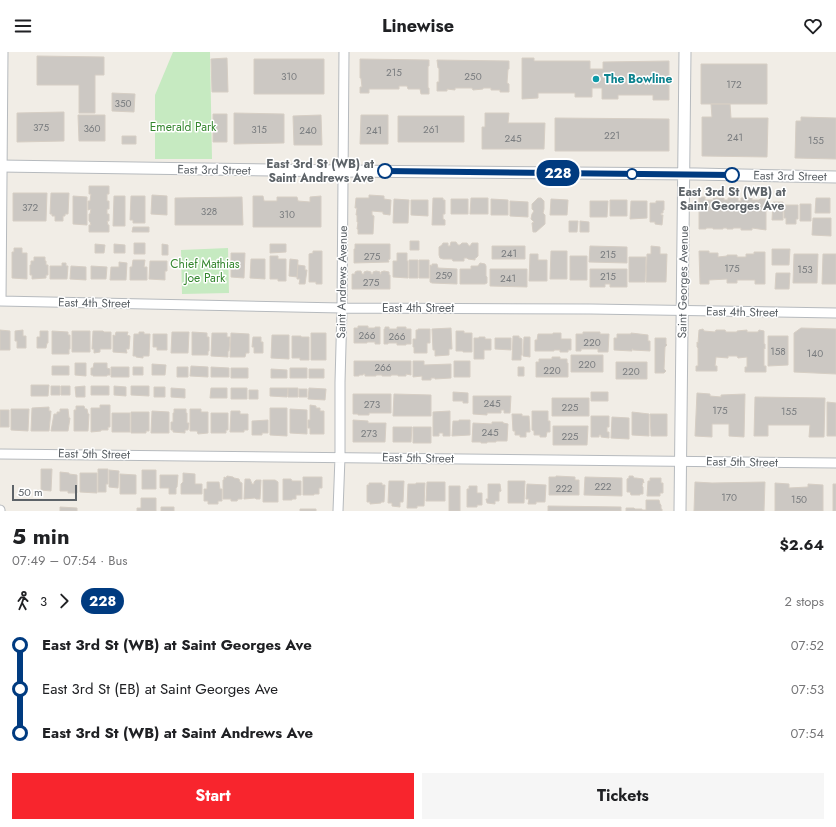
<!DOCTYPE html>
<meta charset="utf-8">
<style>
body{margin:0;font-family:Jost,sans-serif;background:#f6f6f6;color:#202124;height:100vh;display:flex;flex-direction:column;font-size:15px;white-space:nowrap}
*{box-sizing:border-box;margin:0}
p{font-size:13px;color:#757577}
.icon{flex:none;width:22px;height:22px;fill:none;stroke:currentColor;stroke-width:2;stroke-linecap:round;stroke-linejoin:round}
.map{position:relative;height:459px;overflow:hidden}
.side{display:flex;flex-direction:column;background:#fff;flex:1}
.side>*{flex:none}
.badge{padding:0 8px;border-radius:13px;font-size:14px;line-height:26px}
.scale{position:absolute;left:12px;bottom:10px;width:65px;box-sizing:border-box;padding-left:4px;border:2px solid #5d6368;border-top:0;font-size:11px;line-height:14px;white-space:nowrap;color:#5d6368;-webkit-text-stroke:3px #fff;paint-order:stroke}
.map>.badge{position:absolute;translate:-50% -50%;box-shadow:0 0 0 2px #fff}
.legs{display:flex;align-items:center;gap:6px;height:44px;padding:0 12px;font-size:13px}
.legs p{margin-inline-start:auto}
.head{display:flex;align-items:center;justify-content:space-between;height:68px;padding:0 12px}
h1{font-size:22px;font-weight:700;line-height:30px}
.action{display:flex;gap:8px;margin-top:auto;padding:8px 12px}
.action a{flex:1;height:46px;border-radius:0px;background:#f8252d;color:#fff;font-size:16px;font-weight:700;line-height:46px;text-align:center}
.action a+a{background:#f6f6f6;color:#202124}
ul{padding:0 12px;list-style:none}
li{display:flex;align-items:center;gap:14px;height:44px;font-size:15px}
li i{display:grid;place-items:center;width:6px;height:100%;margin:0 5px;background:currentColor}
li i::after{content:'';width:10px;height:10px;margin:-5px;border:3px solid;border-radius:50%;background:#fff}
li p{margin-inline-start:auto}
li:first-child i{background:linear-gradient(#0000 50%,currentColor 0)}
li:last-child i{background:linear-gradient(currentColor 50%,#0000 0)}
header{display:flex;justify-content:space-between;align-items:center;height:52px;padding:0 12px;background:#fff;font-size:18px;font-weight:700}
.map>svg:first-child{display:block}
.green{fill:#c6eac1}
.building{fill:#ccc8c3;stroke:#d6cec4}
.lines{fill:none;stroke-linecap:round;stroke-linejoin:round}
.minor-casing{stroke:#b6babe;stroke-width:11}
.tertiary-casing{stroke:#b6babe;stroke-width:13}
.minor{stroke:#fff;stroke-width:9}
.tertiary{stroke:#fff;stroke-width:11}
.line-1-casing{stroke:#fff;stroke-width:9}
.line-1{stroke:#003b80;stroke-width:6}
.culture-dot{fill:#0f9aa8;stroke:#fff;stroke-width:1.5}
.stop-1-dot{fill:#fff;stroke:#003b80;stroke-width:2}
.labels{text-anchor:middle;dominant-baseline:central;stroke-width:3;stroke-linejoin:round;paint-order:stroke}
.number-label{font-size:10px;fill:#797c7f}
.culture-label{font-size:12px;font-weight:bold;fill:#0d838f;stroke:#fff;text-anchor:start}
.park-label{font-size:12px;fill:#34862e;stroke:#fff}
.stop-label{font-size:12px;font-weight:bold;fill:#5d6368;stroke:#fff;text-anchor:end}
.street-label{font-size:12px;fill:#5d6368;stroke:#fff}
</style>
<header><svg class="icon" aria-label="menu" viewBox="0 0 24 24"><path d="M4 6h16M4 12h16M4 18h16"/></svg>Linewise<svg class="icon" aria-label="heart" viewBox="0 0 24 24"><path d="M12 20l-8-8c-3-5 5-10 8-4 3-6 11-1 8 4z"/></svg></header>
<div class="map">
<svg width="836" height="459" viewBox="0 0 836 459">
<rect width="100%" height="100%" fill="#f1ede6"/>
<path class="green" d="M173 0H210L212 107H155V43Z
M228 196 229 241 182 242 181 198Z"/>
<path class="building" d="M37 4 104 5V23H95V61H79V33H37Z
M227 6 228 40H212L211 7Z
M522 6H534V9H590V17H603V10L669 9V48H653V43H618V47H602V36H592V45H575V41H538V46L522 47Z
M254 7H324V42H254Z
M360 7 429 8V14H428V36H429V42H421L420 37H408L407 34H399V37H369V41H360V35H362L361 26H360Z
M437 8 509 9V17H508L507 31 509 32V40H500V38H491V36H483V37L473 38 472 36H455V38L447 37V39H437V30H439V16H438Z
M701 12H767V52H701Z
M112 41 135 42 134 60 112 59Z
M711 52H730L731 66H768L767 105 702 104V65H712Z
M64 60V89L17 90V61Z
M234 61 284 62V91L234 92Z
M485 61H509L508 71H545L544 97H482V75H485Z
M213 62H227V90H213Z
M78 63H105V89H79Z
M321 63 322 93H294L293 64Z
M361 63H388V92H360Z
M398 64H464V90H398Z
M801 65 836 66V107L795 106 796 69H801Z
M555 66 669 67V99H555Z
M122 84H136V92H122Z
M89 134H109V142H107V149H109V157H107V162H109V169H107L108 173H109V180H89V173H91L90 170 89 169V162H90L91 157 88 158V149H90L91 142H89Z
M13 141H47L46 169H13Z
M51 141H69L68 162H65V164H63V169H55V164H52V162H50Z
M152 143 167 144V163L151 162Z
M369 143 384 144V147L391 148 390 163 383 162V160L372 159V163L374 164 373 182H358V177H357L358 170H357V163H356L357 156H355L356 146H369Z
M73 144 87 145V173L73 172Z
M114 144H125V174H113Z
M131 144H145V171H133V168H130Z
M253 144H263L264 149H277V145H297L298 149 310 150V145L321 144V175H253Z
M242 145 243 173H175V146Z
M699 145H705V148H714L713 146H724V148H728V146H738V149H741V146H752V148H759L760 147H766V178L752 176V178H741V176H733V177H727V176H723V177H713V176H706V177H699Z
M433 146H443V148H445V162H443V167L445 168V173H432Z
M471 146H488V162H470Z
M538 146H541L544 149V157L543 161 545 163V172L536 180H533L532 171 534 170 531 167 532 162 534 159 532 157V152Z
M816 146H830V161H815Z
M394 147 409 148 408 171H393Z
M451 147H468V162H451Z
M491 147 508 148V163H491Z
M551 147 568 148 567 163H550Z
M411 148H428V164L411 163Z
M610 148H627V164H610Z
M510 149 528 150V165L510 164Z
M590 149H608L607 165H590Z
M631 149H647V166L630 167Z
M656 149H664V158H663V161H661V163H663L662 173 655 172V170H650V151H656Z
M773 150H783V168H772Z
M800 152H811V169H800Z
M784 153H798V167H796V172H786V166H784Z
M813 166H831V184L812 183Z
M569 169H578L577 180H569Z
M580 169 589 170V180H580Z
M133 175H149V180H132Z
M410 189H419V198H410Z
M451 190H456L458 193H460L462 191H467L469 194H470L472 191H478V204L476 206H475V208L468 207 467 206H464V209H453L452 207H443L440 206 439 203V195L442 193 443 191H448V194H450Z
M134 191H145V202H134Z
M95 192 105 193 104 201H95Z
M114 192 125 193V201H114Z
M162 192 168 193V203H162Z
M270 192H286V200L270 201Z
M355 192H390V207L388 208 389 210 354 211V197H355Z
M492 194H525V207H492Z
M590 194 627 195V211L589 210Z
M651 194 660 195V202H667L666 230H646L647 202H651Z
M14 196H22V201H27V227L12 226V200H14Z
M772 197H790L789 213H772Z
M313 199H322V232H316V230H309V202L313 201Z
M551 199H567V227H550Z
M699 199H709V201H718V205L727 204V203H737V205H746V202H754V200H765V232H755V228H737V231H727V227L709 228V232H700Z
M231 201H245L244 226 231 225Z
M397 201H407V209H408V226L393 225V209H397Z
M530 202H538V208H547V229H529Z
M794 202H818L817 231H793Z
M823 202H836V232H822Z
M270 204H278V207H286V229H278V227H270Z
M570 204H587V228H570Z
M34 205H45V209H46V213H48V223H46V226L32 227V223H30V213H31V209H34Z
M629 205H646L645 230H629Z
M251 207H265V227L250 226Z
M290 207 298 208 297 225 289 224Z
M133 208H145L144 215H147V228H130V215H132Z
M409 208H418V226H409Z
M419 208H429V226H419Z
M150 209H167V219H165V228L149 227Z
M119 210 127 211 126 228H110L111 215H119Z
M62 211H66V214H68L67 227H50V214H62Z
M480 211 485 212 486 214V224L487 225V231L485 232H460V217H471V214H478Z
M432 212H437L438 216 457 217V232L432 231 430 230V213L432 214Z
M298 213 305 214V218H307L305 232H299L300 227H297Z
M71 214 86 215V228L70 227Z
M91 214 107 215 106 227H91Z
M490 217H527V235L490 234Z
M590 217H627V235H610V232H605V235H590Z
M357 219H361L362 222H364V220L367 219 371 220V222H373V220L376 219 380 220V222H381V220L384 219 389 220V223H390V237H352V222H355V220Z
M776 221H790L789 237H775Z
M358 274H368V276H375V275H380V292H375V290H367V291H354V276H358Z
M385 275H389V277H397V275H406V277H411V292H406V293H397V291H388V292H384V277H385Z
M451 276 452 297H449V303L435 304V298H433L432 277Z
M801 276 836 277V322L794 320V281Z
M418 277H430V291H427V301H414V295H413V287H416V278H418Z
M703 277 704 279 715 280 716 278H725L726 280H737V279L747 278V280H758L759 278 764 279V292H765V297L764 296V314H766V320H745V315H747V305L738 306 737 304H728V306L716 305 715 314H717V319H696V314H698V296L697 295V290L698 291 699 278Z
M0 278 10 279V298H0Z
M23 278V284H26V296H17V289H15V279Z
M40 279H48V291H47L46 296H37V285H40Z
M52 279 68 280V283H70V297H69V302H52Z
M72 279H90V300H72Z
M93 279H103L104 280H111V297H100V300L94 301V297H92Z
M456 279H464V281H472V300H463V299H456Z
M116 280H128L127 283 130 284 129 297H126L127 301 113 300V283L115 284Z
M139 280H144V282H150L149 304H143V306L136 305V304H133L134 282H139Z
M172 280H189L188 301H171Z
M192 280 207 281V285H209V299H208V303H192Z
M583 280H600V282H609L608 300H598V297H581V299H576V282H583Z
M212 281H227V285H230L229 299H228V305L211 304Z
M231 281 249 282V301H246L245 305H230Z
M311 281H326V308H311Z
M553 281H561V287H571V298H568V300H560V298H554V299H535V288H537L538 282H553Z
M631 281 648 283V289H650V299L633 298V297H632V299L614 298V286H617V282H631Z
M153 282H167V298H157V295H153Z
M272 283H289V307L271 306Z
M292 284H301V285H309V308H300V306H292Z
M513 284H519V286H521L522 287V303H521V308H512Z
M768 284H788V313L768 314Z
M253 285H261V290H263V301H254V295H252Z
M479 285H485V287H491V298H484V307H474V286H479Z
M524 285H530V305L523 304Z
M495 286H511V298L495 297Z
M655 286H666V292L667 293 665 295 664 317 666 319 664 321H655Z
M571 303H603V320H571Z
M552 305H560V307H567V311H568V325H536V310H539V307H552Z
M354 309H411V323L406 322V324H398V323H391V324H382V323H376V324H365V322H363V323H359V324H354Z
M413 309H424V313L451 312V326L435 327V326H431V328H422V324L413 325Z
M454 309H470V325H454Z
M616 310H647V327H616Z
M75 311H86V324L75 323Z
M94 311H107V316L110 317V323H107V324H93V323H91V316H93Z
M152 312 166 313 165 323H152Z
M52 314H69V323H52Z
M191 314 208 315V325L190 324Z
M111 315H129V325H111Z
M133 315H143V323H133Z
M177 315H188V325H177Z
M211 315 229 316V325H211Z
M518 315H524V324H518Z
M231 316H248V326H231Z
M290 316H307V326H290Z
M271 317 287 318V326H271Z
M309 317H324V326H309Z
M31 333H49L48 344H31Z
M51 334H60V343H51Z
M61 334H70V343H61Z
M85 334V345H76L75 335Z
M91 334H109V343H91Z
M114 334 126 335V344L114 343Z
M131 334H149V344L131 343Z
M154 335H165V345H154Z
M171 336 185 337V346L171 345Z
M211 336H227V346H210Z
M231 336H247V347H231Z
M270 336H288L287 345 270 344Z
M288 336H298V345H288Z
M309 336 326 337 325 348 308 347Z
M299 337H307V345H299Z
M249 338H258V347H249Z
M453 340 468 341V351H463V349H453Z
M591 340H608V349H591Z
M697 341 710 342V344L721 345V343L745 342 744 385 729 384V372H712V385L695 384Z
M353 342H391V361H369V363H358V362H353Z
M394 342 431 343V364H393Z
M473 344H511L510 361H504V358H501V361H487V363L473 362Z
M755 345 825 346 824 385H809L810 373H768V384H754Z
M552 346H589V364H552Z
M827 350 836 351V384H827Z
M100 353H110V375H108V378H101V379L91 380V356H100Z
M310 353 316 354V356H320V359H324V382H310V376H308V368H310Z
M76 354H84L85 357H87L88 362H89L88 379H74V358H76Z
M49 355V359H51L49 379H31L32 356Z
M270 356H287V384L270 383Z
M11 357H29L28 379 11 378Z
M60 357H68L69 366H70L68 379H51L54 362H57V360H60Z
M174 357H186V361H187V371H189L188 378H185V381L173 380V378H171V370H173V361H174Z
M190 357H201V360H208V381L198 382 197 379H190Z
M290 357 307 358V382L290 381Z
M0 358H9V375H0Z
M152 359 169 360V381H151Z
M231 359H240V362H248V378H244V380H230Z
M450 359V384H443V381H439V384H433V360Z
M532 359H548V369H550V380H547L546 385H540V383H534V379L532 378Z
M131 360H149V379H146V381H131Z
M632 360 649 362V384L632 383Z
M112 361H130V380H112Z
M211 361H228V378H226V381H211Z
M512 362H522V364H529L530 380H526V385H520V383H515V379H513Z
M650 362H667V384H651Z
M591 364H609V375H607V380H609V386L601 385V383H599V385H591Z
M612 365 629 366V387L611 386Z
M268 368V381H262V383H252V369Z
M353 368 368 369V371H386L385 390H353Z
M459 368H470V383L452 384 453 369H459Z
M492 370H503V371L508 372 507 389H496V390H487V391H481V390H472L473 371 492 372Z
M553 374H588L587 393H553Z
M393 375H412L411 390H393Z
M413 375H431V391H413Z
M41 417H52L51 439 41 438Z
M98 417H108V432H106V440H98Z
M109 418 119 419 118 436 109 435Z
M142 418H156V437H142Z
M60 420 69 421V422L77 423V441H68V439H60Z
M80 421H97V441L80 440Z
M183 421 195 422V432H202V442H181V432L183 430Z
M120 422 136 423V442H120Z
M160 423H178L177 435 176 436V442H169V436H160Z
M227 424 233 425 234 426 239 427 240 430 242 431V447H238L237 449H231V447H223V428H224V425L226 426Z
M556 424 575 425V428H579V443H549V425H556Z
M629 424H633L634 426H636L643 427 644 431 643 430 642 434 643 435V442H640V443H631L630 440H627V427L629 426Z
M303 425H322V436H319V442H314V443H303Z
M585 425 622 426V444L584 443Z
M650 426H661V431H663V441H660V444H647L648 429H650Z
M245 427H250L252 432H254V430L256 428H261L260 447H256L255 446 244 447Z
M283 427H291L292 429H301V443H296V447H292V448H283Z
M263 428H275L278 430V450H263Z
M389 429H404L403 450H400V455L392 454V451H388Z
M508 429H525L524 451H508Z
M207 430H219L220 437H222V449H218V452H208V449H204V437H207Z
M427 430H445V449H426Z
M695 430 712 431 765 430 764 459H694Z
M369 431H382V433H385L384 450H381V451L370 452V450H367V433H369Z
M416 431H425L424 454H417V456H407L408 432H416Z
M775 431 789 432V436L808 435V432L823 433V459H775Z
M488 432H500L501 439 499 440V449H495V452L487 451 486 447H488Z
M527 432 546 433 545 450H536V452H528L529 447H526Z
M833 432H836V459H833Z
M449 434H460V459H449Z
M469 434H477V441H482V453H477V455H467V437H469Z
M141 446H156V459H137V456H141Z
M646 448H659L660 452 661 453V457H662V459H626V456H634L635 457H642V458H646Z
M548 454 621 455V459H548Z
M60 455 77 456V459H60Z
M161 455H174V459H161Z
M300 457H316V459H300Z"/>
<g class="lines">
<defs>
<path id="minor" d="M0 249 342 256 591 257 836 261
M1 249 3 0
M0 402 836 411
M0 458V459
M338 459 340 405V330L342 256 344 0"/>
<path id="tertiary" d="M0 114 344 119 697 122 836 125
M680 459 685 0"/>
</defs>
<use href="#minor" class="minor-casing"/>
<use href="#tertiary" class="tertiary-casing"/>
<use href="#minor" class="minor"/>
<use href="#tertiary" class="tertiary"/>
</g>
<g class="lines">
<defs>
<path id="line-1" d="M385 119 732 123"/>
</defs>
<use href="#line-1" class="line-1-casing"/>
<use href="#line-1" class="line-1"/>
</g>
<circle class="culture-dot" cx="596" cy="27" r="4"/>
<g class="stop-1-dot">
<circle cx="385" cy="119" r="7"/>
<circle cx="632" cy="122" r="5"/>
<circle cx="732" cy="123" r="7"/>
</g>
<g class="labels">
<g class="number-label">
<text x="394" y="20">215</text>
<text x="289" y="24">310</text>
<text x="473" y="24">250</text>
<text x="734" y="32">172</text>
<text x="123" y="51">350</text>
<text x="41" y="75">375</text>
<text x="92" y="76">360</text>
<text x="259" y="77">315</text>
<text x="431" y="77">261</text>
<text x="308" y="78">240</text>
<text x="374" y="78">241</text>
<text x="612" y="83">221</text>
<text x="735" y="85">241</text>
<text x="513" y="86">245</text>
<text x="816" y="88">155</text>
<text x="30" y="155">372</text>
<text x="209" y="159">328</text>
<text x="287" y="162">310</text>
<text x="509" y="201">241</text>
<text x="608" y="202">215</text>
<text x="372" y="204">275</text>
<text x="732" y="216">175</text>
<text x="805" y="217">153</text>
<text x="444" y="223">259</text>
<text x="608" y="224">215</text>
<text x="508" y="226">241</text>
<text x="371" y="230">275</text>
<text x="367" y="283">266</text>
<text x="397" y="284">266</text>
<text x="592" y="290">220</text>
<text x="778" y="299">158</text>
<text x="815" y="301">140</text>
<text x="587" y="312">220</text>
<text x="383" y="315">266</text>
<text x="552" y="318">220</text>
<text x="631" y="319">220</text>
<text x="492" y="351">245</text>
<text x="372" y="352">273</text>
<text x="570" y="355">225</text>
<text x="720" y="358">175</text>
<text x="789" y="359">155</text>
<text x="490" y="380">245</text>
<text x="369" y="381">273</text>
<text x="570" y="384">225</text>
<text x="603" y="434">222</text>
<text x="564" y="436">222</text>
<text x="729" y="445">170</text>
<text x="799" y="447">150</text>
</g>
<g class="culture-label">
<text x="604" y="27">The Bowline</text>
</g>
<g class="park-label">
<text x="183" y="75">Emerald Park</text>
<text x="205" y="212">Chief Mathias<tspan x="205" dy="14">Joe Park</tspan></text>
</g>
<g class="stop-label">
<text x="374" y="112">East 3rd St (WB) at<tspan x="374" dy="14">Saint Andrews Ave</tspan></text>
<text x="732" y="140" text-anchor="middle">East 3rd St (WB) at<tspan x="732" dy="14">Saint Georges Ave</tspan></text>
</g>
<g class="street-label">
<text transform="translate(214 118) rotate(1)">East 3rd Street</text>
<text transform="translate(790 124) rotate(1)">East 3rd Street</text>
<text transform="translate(342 230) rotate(-89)">Saint Andrews Avenue</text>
<text transform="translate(683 230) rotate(-89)">Saint Georges Avenue</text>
<text transform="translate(94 251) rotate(1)">East 4th Street</text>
<text x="418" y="256">East 4th Street</text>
<text transform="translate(742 260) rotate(1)">East 4th Street</text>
<text transform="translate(94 402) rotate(1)">East 5th Street</text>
<text transform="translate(418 406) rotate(1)">East 5th Street</text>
<text transform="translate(742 410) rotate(1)">East 5th Street</text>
</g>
</g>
</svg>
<div class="scale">50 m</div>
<b class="badge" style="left:558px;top:121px;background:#003b80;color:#fff">228</b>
</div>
<section class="side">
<div class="head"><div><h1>5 min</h1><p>07:49 – 07:54 · Bus</p></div><b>$2.64</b></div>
<div class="legs"><svg class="icon" aria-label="walk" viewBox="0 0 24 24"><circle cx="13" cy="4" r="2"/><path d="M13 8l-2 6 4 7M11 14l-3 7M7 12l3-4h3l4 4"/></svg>3<svg class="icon" aria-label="forward" viewBox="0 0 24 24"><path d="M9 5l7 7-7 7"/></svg><b class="badge" style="background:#003b80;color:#fff">228</b><p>2 stops</p></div>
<ul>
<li><i style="color:#003b80"></i><b>East 3rd St (WB) at Saint Georges Ave</b><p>07:52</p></li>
<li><i style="color:#003b80"></i><span>East 3rd St (EB) at Saint Georges Ave</span><p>07:53</p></li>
<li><i style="color:#003b80"></i><b>East 3rd St (WB) at Saint Andrews Ave</b><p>07:54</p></li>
</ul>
<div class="action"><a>Start</a><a>Tickets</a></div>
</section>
